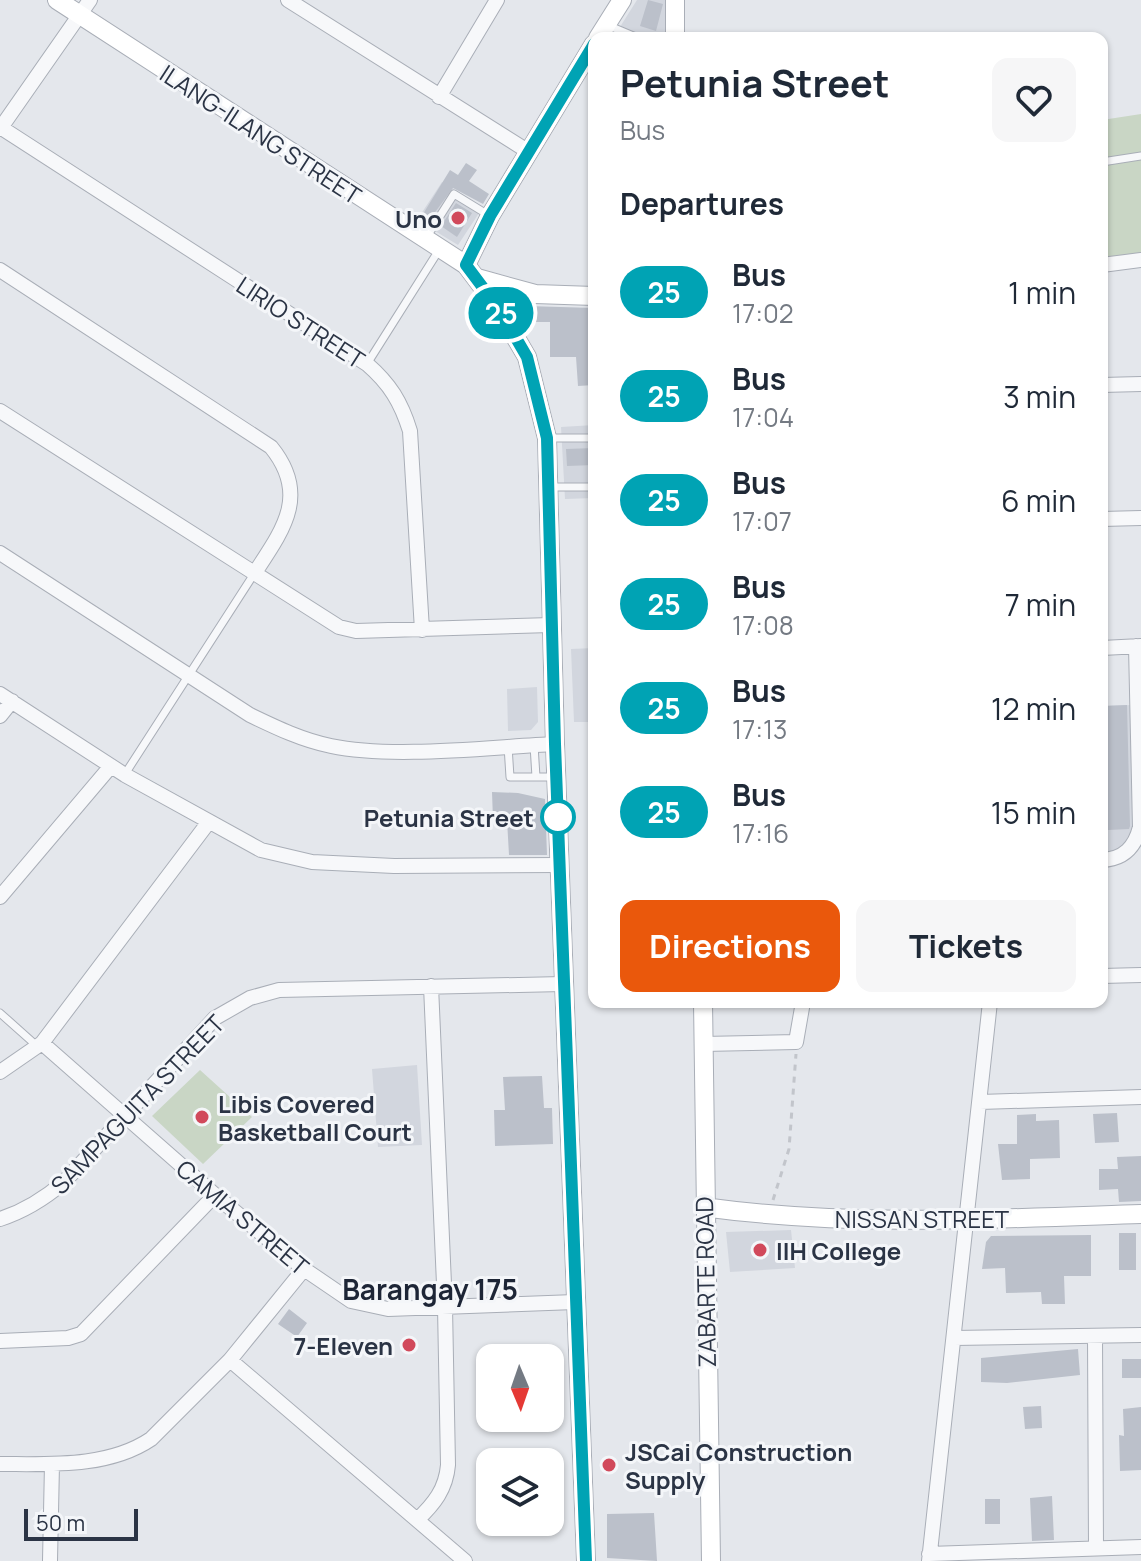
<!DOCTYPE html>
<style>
body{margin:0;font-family:Manrope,sans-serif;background:#f6f6f7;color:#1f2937;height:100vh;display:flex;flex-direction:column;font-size:30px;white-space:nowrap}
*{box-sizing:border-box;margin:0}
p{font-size:26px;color:#747a83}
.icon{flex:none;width:44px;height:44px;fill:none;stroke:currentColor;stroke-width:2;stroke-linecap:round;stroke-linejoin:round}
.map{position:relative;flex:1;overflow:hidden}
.drawer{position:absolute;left:588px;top:32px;width:520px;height:976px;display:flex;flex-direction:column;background:#fff;border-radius:16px;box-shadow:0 2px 6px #0004}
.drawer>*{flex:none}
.badge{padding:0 16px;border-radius:26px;font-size:28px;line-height:52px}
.needle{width:52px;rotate:178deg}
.controls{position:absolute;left:476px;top:1344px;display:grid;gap:16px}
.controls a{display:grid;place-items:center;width:88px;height:88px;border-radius:16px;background:#fff;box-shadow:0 2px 6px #0004;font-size:40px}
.scale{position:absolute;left:24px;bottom:20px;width:114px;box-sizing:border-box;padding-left:8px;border:4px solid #2b3445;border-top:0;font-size:22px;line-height:28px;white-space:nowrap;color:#2b3445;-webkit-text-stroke:6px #f4f6f9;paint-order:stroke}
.map>.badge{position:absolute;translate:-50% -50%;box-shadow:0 0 0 4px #fff}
h2{padding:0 32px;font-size:30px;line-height:72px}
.round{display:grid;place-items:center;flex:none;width:84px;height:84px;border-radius:16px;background:#f6f6f7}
.head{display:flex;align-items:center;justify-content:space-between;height:136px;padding:0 32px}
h1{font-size:38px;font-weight:700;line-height:60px}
.primary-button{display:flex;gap:16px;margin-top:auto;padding:16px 32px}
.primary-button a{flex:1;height:92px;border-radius:16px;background:#ea580c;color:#fff;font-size:32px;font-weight:700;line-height:92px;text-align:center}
.primary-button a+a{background:#f6f6f7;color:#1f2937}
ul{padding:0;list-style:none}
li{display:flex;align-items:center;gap:24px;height:104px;padding:0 32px}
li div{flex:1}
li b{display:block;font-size:30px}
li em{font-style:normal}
li .badge{min-width:88px;font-weight:700;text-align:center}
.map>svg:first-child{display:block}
.built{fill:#d2d6de}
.green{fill:#c9d6c5}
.building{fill:#bbc0ca}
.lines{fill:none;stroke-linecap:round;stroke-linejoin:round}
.lane-casing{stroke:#a9aeb7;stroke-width:9}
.street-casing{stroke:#a9aeb7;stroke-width:16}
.secondary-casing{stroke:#a9aeb7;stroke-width:20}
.path{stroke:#c2c5cb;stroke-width:3;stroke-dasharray:6 6;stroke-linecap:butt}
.lane{stroke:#f7f8fa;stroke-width:7}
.street{stroke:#f7f8fa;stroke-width:14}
.secondary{stroke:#fff;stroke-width:18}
.line-casing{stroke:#fff;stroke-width:18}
.line{stroke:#00a3b4;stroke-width:12}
.poi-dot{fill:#d1495b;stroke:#f4f6f9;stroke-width:3}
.stop-dot{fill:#fff;stroke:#00a3b4;stroke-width:4}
.labels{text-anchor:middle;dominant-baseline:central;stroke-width:6;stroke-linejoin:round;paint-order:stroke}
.street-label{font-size:24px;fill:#2b3445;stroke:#f4f6f9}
.poi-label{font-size:24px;font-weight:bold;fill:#2b3445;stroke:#f4f6f9;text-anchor:start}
.stop-label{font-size:24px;font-weight:bold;fill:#2b3445;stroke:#f4f6f9;text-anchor:end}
.quarter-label{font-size:28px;font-weight:bold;fill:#1d2536;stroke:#f4f6f9}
</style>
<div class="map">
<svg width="1141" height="1561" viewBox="0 0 1141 1561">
<rect width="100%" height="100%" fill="#e4e7ec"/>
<path class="built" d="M637 0H666V38H613Z
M442 182 483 207 458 245 417 220Z
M594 425V498L565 499 561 427Z
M594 648V722H574L571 649Z
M537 687 538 722 531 730 508 731 507 689Z
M1132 705 1137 829 1131 846 1102 855V706Z
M417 1065 422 1145 378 1147 372 1069Z
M791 1230 795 1268 730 1272 726 1232Z"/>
<path class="green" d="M1141 114V254L1102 259V120Z
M200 1070 252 1117 203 1164 152 1116Z"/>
<path class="building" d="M648 0 663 4 656 31 640 26Z
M466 163 477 170 469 181 489 194 483 204 453 188 430 219 423 214 450 170 458 175Z
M456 203 472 213 457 237 441 226Z
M527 306 594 308V385L578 386 576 357H550V322H536Z
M594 448V465L567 466 566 449Z
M1127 705 1130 826 1129 829 1108 830 1103 706Z
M492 792 518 793 545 799 547 855H509L507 820H493Z
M542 1076 544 1108H552L553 1144 495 1146 494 1110H505L503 1077Z
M1117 1113 1119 1142 1095 1143 1093 1114Z
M1036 1114V1121L1059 1120 1060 1158 1030 1159V1179L1002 1180 998 1144H1017V1115Z
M1141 1156V1201L1119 1202 1118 1189 1099 1190V1169H1118L1117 1157Z
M1119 1233H1136V1270H1119Z
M1091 1235V1276H1064L1065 1304H1042L1041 1292 1006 1293 1005 1268 982 1269 986 1242 991 1236Z
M289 1309 307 1323 297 1337 278 1324Z
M1078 1349 1080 1375 1007 1383 981 1382V1358Z
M1122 1359H1141V1378H1122Z
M1041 1406 1042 1428 1025 1429 1023 1407Z
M1141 1407V1470L1120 1471 1119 1435 1124 1436 1123 1409Z
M1052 1496 1054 1540 1032 1541 1030 1498Z
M985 1499H1000V1524H985Z
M654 1513 657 1561 607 1558V1514Z"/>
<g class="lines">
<defs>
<path id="lane" d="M607 25 638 38
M1102 162 1141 156
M426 238 454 194 490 216
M367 364 439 250
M550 438H594
M549 487H594
M534 745 536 777
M508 746 510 777H556
M125 774 254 574
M0 1013 37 1046"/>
<path id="street" d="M288 0 529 152
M439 97 497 0
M0 127 367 364C390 384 401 402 410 431L422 630
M0 129 90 0
M1102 265 1141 260
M0 270 271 447C310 495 283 530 254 574
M1102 385 1141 384
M0 411 339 627 356 631 551 625
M1102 519 1141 518
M0 553 250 715C277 728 302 740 331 746 393 759 489 747 555 744
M1102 648 1141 646
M0 694 125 775 261 850 312 862 394 866 559 865
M0 716 12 701
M1102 860C1124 859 1135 847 1140 827L1136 646
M0 897 111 766
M1102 976 1141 975
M42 1043 215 1195 304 1269 351 1301 388 1309 575 1302
M703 1044 796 1042 803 1002
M0 1072 42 1043 208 823
M980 1102 1141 1097
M0 1219C25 1211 44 1199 64 1182L215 1018 250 998 279 990 563 984
M1095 1336 1096 1548
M954 1338 1141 1335
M0 1341 68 1338 81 1334 215 1195
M230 1360 465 1561
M0 1464C49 1464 108 1468 151 1439L230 1360 304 1269
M417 1520C434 1504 446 1489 448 1465L445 1307 431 986
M929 1554 1141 1547
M50 1561 52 1464
M929 1561 990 1002"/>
<path id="secondary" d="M57 0 466 265 499 309 527 357 547 438 555 744 586 1561
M675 0V38
M598 38 622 0
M466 265 490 216 594 44
M477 278 535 294 594 296
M703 1002 711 1561
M703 1207C849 1227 995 1219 1141 1214"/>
</defs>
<use href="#lane" class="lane-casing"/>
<use href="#street" class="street-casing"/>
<use href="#secondary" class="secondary-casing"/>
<path class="path" d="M773 1200 789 1149 796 1054"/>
<use href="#lane" class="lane"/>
<use href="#street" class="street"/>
<use href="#secondary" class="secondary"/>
</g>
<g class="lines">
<defs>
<path id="line" d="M586 1561 555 744 547 438 527 357 499 309 466 265 490 216 594 44"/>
</defs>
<use href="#line" class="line-casing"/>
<use href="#line" class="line"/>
</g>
<g class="poi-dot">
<circle cx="458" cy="218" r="8"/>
<circle cx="202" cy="1117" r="8"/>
<circle cx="760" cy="1250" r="8"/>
<circle cx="409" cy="1345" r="8"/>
<circle cx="609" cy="1465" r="8"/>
</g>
<circle class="stop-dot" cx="558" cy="817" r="16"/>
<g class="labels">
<g class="street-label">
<text transform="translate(261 134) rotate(33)">ILANG-ILANG STREET</text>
<text transform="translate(301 322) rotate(33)">LIRIO STREET</text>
<text transform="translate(137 1104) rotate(-46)">SAMPAGUITA STREET</text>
<text transform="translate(243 1217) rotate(40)">CAMIA STREET</text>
<text x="922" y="1218">NISSAN STREET</text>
<text transform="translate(705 1282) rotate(-91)">ZABARTE ROAD</text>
</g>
<g class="poi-label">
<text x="442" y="218" text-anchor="end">Uno</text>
<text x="218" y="1103">Libis Covered<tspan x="218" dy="28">Basketball Court</tspan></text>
<text x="776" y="1250">IIH College</text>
<text x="393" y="1345" text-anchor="end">7-Eleven</text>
<text x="625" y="1451">JSCai Construction<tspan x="625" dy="28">Supply</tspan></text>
</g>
<g class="stop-label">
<text x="534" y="817">Petunia Street</text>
</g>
<g class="quarter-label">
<text x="430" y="1289">Barangay 175</text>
</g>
</g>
</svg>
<div class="controls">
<a><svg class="needle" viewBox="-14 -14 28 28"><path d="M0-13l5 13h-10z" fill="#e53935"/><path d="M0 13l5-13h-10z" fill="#747a83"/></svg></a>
<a><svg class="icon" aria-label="layers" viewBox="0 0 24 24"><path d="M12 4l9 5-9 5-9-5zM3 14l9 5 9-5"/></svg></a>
</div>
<div class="scale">50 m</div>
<b class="badge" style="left:501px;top:313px;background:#00a3b4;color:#fff">25</b>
<section class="drawer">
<div class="head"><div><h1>Petunia Street</h1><p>Bus</p></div><a class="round"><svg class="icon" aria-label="heart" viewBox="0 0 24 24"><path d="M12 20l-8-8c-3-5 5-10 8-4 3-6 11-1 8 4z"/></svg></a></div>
<h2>Departures</h2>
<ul>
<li><span class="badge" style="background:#00a3b4;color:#fff">25</span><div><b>Bus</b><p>17:02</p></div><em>1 min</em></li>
<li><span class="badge" style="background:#00a3b4;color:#fff">25</span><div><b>Bus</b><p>17:04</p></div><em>3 min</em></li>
<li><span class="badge" style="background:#00a3b4;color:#fff">25</span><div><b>Bus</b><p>17:07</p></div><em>6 min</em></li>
<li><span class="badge" style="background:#00a3b4;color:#fff">25</span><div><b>Bus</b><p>17:08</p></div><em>7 min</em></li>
<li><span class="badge" style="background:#00a3b4;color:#fff">25</span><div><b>Bus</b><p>17:13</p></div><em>12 min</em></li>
<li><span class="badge" style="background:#00a3b4;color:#fff">25</span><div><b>Bus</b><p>17:16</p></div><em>15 min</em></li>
</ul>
<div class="primary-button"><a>Directions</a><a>Tickets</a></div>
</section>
</div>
